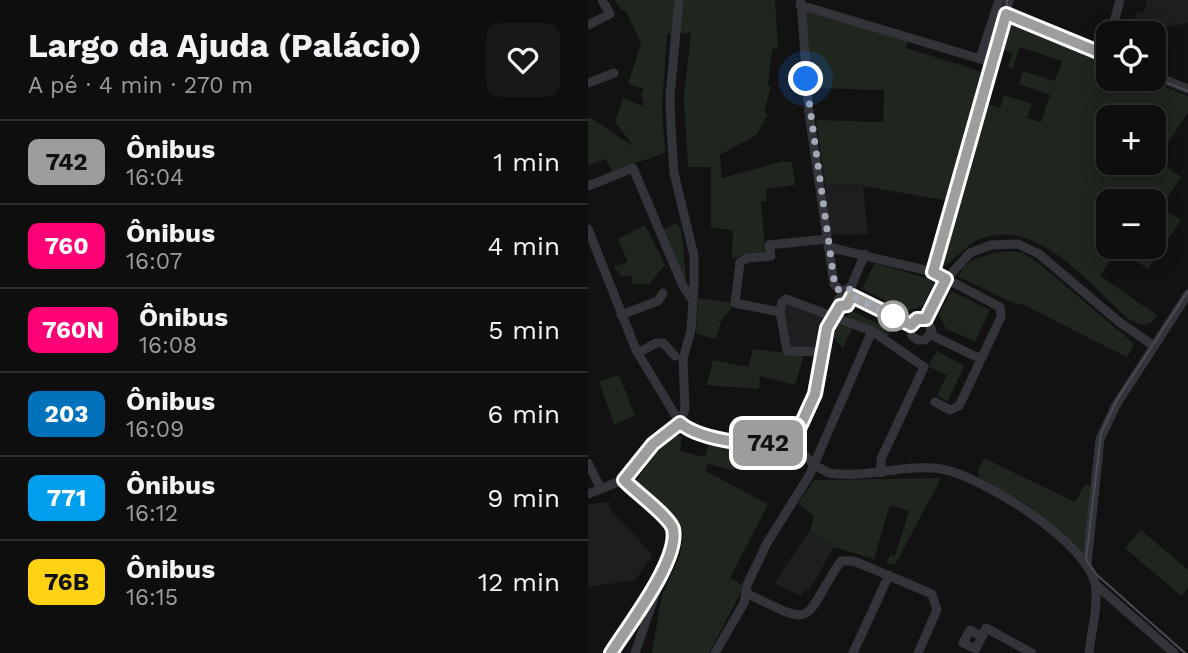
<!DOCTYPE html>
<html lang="pt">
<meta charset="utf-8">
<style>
body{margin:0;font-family:"Work Sans",sans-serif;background:#171717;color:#f1f3f6;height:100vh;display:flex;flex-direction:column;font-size:26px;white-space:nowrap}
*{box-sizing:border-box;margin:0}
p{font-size:23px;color:#9b9c9e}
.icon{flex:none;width:38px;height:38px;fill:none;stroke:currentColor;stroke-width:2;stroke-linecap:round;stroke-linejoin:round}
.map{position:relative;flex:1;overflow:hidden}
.drawer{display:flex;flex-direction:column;background:#0e0e0e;width:588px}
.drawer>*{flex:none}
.badge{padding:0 14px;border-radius:10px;font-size:24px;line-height:46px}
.controls{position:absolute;left:508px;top:21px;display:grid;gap:14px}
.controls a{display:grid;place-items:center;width:70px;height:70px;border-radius:14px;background:#0e0e0e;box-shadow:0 4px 18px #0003,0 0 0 2px #2e2e2e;font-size:35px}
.you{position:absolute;width:35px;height:35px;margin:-18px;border:5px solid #fff;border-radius:50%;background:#1a73e8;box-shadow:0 0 0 10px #1a73e833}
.map>.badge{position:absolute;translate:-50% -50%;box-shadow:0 0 0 4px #fff}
.round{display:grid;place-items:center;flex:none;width:74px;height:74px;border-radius:14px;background:#171717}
.overview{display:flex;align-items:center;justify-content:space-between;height:119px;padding:0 28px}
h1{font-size:33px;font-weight:700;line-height:52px}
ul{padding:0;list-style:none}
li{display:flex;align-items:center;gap:21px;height:84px;padding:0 28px;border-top:2px solid #2e2e2e}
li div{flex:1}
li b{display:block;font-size:26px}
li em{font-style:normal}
li .badge{min-width:77px;font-weight:700;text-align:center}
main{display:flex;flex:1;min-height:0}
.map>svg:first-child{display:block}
.built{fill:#1d1e20}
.green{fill:#1e261e;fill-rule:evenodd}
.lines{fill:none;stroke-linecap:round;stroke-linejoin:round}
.minor{stroke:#323439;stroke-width:9}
.tram{stroke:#494c52;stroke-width:2}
.line-casing{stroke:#fff;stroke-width:16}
.line{stroke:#9d9d9c;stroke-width:10}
.walk{stroke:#a2a8b5;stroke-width:7;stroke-dasharray:0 12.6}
.stop-dot{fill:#fff;stroke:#9d9d9c;stroke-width:3.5}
</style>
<main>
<section class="drawer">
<div class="overview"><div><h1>Largo da Ajuda (Palácio)</h1><p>A pé · 4 min · 270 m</p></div><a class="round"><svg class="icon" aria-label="heart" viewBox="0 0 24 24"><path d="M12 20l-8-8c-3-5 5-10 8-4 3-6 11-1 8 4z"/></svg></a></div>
<ul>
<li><span class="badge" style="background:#9d9d9c;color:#111">742</span><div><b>Ônibus</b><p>16:04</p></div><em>1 min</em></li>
<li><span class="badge" style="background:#f07;color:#fff">760</span><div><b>Ônibus</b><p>16:07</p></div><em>4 min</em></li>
<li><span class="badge" style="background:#f07;color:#fff">760N</span><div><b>Ônibus</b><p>16:08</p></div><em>5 min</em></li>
<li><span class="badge" style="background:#0072bc;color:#fff">203</span><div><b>Ônibus</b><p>16:09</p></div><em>6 min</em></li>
<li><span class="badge" style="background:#009fee;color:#fff">771</span><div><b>Ônibus</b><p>16:12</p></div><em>9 min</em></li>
<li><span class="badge" style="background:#ffd214;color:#111">76B</span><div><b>Ônibus</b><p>16:15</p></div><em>12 min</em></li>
</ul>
</section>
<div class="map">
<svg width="600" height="653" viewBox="0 0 600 653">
<rect width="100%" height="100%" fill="#121213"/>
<path class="built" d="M559 0H600V23L548 33 545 26 549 12 556 13Z
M237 184 275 186 280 234 242 235Z
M196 303 236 314 230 349H201L196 332Z
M23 502 20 507 65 555 47 580 0 587V504Z
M222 530 246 547 221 590 218 589 213 596 186 583Z"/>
<path class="green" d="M27 0H187L190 48 184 49 180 85 183 86 176 112 180 114 168 135 132 155 134 178 196 161 204 162 207 185 178 189V201H173L177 251 144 258 145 230 123 228V167H100L96 96 103 33 79 34 74 106 77 153 24 171 18 159 0 165V116L46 147 27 122 35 98 54 106 56 102 53 95 56 89 40 84 53 43 37 10 34 11Z
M216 10 320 41 318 48 400 74 361 201 269 185 237 184 228 120 295 122 296 90 224 88Z
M423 22 520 62V79H559L600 96V112L569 160 593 177 573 207 593 220 560 269 530 249 512 276 569 315C561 329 550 325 539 318 501 284 450 217 392 239 377 245 366 263 353 267L400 104 412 108 416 95 444 104 439 118 453 122 462 95 431 84 435 71 467 81 474 61 432 47 424 69 420 67 424 53 415 50ZM520 117H565V163H520ZM520 201H565V247H520Z
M88 223 93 228 99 286 71 232Z
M57 225 77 265 61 284H44V276H33L26 267 40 262 30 239Z
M422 251 435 253 452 264 544 342 545 347 539 357 432 303 430 305 371 277C376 257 404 253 422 251Z
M287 263 342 279 345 285 335 306 319 311 274 289Z
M363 291 402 310 387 341 358 329 351 314Z
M110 298 147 303 133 321 128 339 108 334Z
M262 310 303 330 299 337 259 317Z
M255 322 265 326 255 348 242 333 245 327Z
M165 349 216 355 207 385 172 376 171 389 119 385 125 360 160 367Z
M349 351 376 366 360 401 349 396 359 375 340 366Z
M31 375 47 416 26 424 11 382Z
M85 436H94L92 451 117 457 121 442 163 450 161 468 147 467 146 471 120 464 117 471 180 504 142 578 156 586 121 653H64L74 595 92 555 95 533 87 516 49 481 71 444Z
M396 458 487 502 497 484 503 487 496 554 438 504 391 478 390 470Z
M353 478 307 565 299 563 302 555 307 556 321 511 302 505 286 559 246 547 222 530 226 516 210 504 226 480Z
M553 530 600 570V588L593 596 537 548Z"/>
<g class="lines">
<path class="minor" d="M91 0 82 96 83 126 86 173 106 256V286L103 330 95 359 97 409 92 423
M213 0 221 113 246 284 254 292
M212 5 406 63
M418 14 520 56
M0 25 22 14 14 0
M523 33 532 0
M392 59 411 0
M565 75 600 89
M0 83 26 73
M0 186 45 168 95 286 105 301
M0 229 48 350 92 423 123 437 154 442H205
M240 247 345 272 412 307 413 317 371 406 362 410 347 402
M345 272 404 69 421 0
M262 289 277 254
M252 306 250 300 260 288 264 291 263 296 322 325
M192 312 147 303 152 262 160 258 183 256 181 245 239 239
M33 315 70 301 75 293
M338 319 358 279 382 253 403 245 430 244 451 254 530 321 566 346
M322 325 324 336 330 340H337L344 331 338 319
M343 335 393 359
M236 352 199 351 192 312 194 302 198 299 284 331 336 367 293 459V473
M50 353 68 343H75L87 356
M205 442 226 465 241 473C278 479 317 463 353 469 394 476 499 542 507 584 511 605 503 632 501 653
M205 442 227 394 240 324 263 296
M0 463 13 489
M35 480 78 518 85 529 84 545 47 653
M0 494 35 480 65 444 92 423
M499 564 512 439 528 405 600 294
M507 584 586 653
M158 593C231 629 212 622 253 561H266L344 594 349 610 330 653
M394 637 382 630 375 643 388 649 398 628 444 653
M23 653 68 581
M127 653 156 603 159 585 179 543 221 476 284 331
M265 653 301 575"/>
<path class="tram" d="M419 0V11L425 18 520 58
M565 77 600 91
M597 653 509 575 498 560 513 433 530 398 600 291"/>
</g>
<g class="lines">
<defs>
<path id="line" d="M23 653C39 627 92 560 85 529 82 517 46 491 36 480L65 444 92 423C113 441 179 449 205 442L227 394 239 328 252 306 259 305 264 296 323 325 329 319H338L358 279 345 272 418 14 520 56"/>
</defs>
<use href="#line" class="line-casing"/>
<use href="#line" class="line"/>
<path class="walk" d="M218 79 247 287 254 292 262 289 264 296 305 316"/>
</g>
<circle class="stop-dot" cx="305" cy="316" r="14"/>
</svg>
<div class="controls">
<a><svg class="icon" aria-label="locate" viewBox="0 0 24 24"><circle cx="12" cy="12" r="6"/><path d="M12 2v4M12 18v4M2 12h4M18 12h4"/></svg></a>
<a>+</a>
<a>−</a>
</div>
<div class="you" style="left:218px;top:79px"></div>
<b class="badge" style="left:180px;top:443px;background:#9d9d9c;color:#111">742</b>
</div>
</main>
